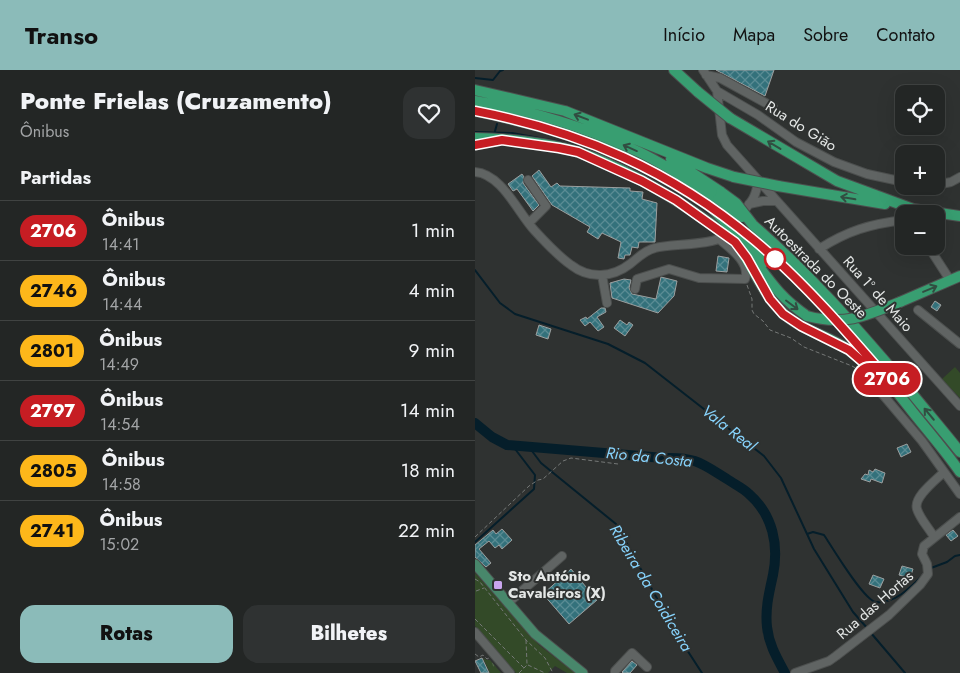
<!DOCTYPE html>
<html lang="pt">
<meta charset="utf-8">
<style>
body{margin:0;font-family:Jost,sans-serif;background:#2f3232;color:#f1f3f6;height:100vh;display:flex;flex-direction:column;font-size:19px;white-space:nowrap}
*{box-sizing:border-box;margin:0}
p{font-size:16px;color:#a3a5a7}
.icon{flex:none;width:28px;height:28px;fill:none;stroke:currentColor;stroke-width:2;stroke-linecap:round;stroke-linejoin:round}
.map{position:relative;flex:1;overflow:hidden}
.drawer{display:flex;flex-direction:column;background:#232625;width:475px}
.drawer>*{flex:none}
.badge{padding:0 10px;border-radius:16px;font-size:18px;line-height:32px}
.tools{position:absolute;left:420px;top:15px;display:grid;gap:10px}
.tools a{display:grid;place-items:center;width:50px;height:50px;border-radius:10px;background:#232625;box-shadow:0 5px 20px #0002,0 0 0 1px #404342;font-size:25px}
.map>.badge{position:absolute;translate:-50% -50%;box-shadow:0 0 0 2px #fff}
h2{padding:0 20px;font-size:19px;line-height:45px}
.round{display:grid;place-items:center;flex:none;width:52px;height:52px;border-radius:15px;background:#2f3232}
.headline{display:flex;align-items:center;justify-content:space-between;height:85px;padding:0 20px}
h1{font-size:24px;font-weight:800;line-height:38px}
.button{display:flex;gap:10px;margin-top:auto;padding:10px 20px}
.button a{flex:1;height:58px;border-radius:15px;background:#8bbbb9;color:#111;font-size:20px;font-weight:800;line-height:58px;text-align:center}
.button a+a{background:#2f3232;color:#f1f3f6}
ul{padding:0;list-style:none}
li{display:flex;align-items:center;gap:15px;height:60px;padding:0 20px;border-top:1px solid #404342}
li div{flex:1}
li b{display:block;font-size:19px}
li em{font-style:normal}
li .badge{min-width:55px;font-weight:700;text-align:center}
header{display:flex;align-items:center;gap:30px;box-sizing:border-box;height:70px;padding:0 25px;background:#8bbbb9;color:#111}
header strong{font-size:24px}
nav{display:flex;gap:28px;margin-inline-start:auto;font-size:18px}
main{display:flex;flex:1;min-height:0}
.map>svg:first-child{display:block}
.grass{fill:url(#grass-tufts)}
.green{fill:#334a28}
.lines{fill:none;stroke-linecap:round;stroke-linejoin:round}
.stream{stroke:#051e2a;stroke-width:2}
.river{stroke:#051e2a;stroke-width:10}
.building{fill:url(#building-cross-hatch);stroke:#9b9f9f}
.minor-casing{stroke:#4c4f4e;stroke-width:10}
.major-casing{stroke:#4c4f4e;stroke-width:11}
.highway-casing{stroke:#4c4f4e;stroke-width:12}
.path{stroke:#757877;stroke-width:1;stroke-dasharray:4 2.5;stroke-linecap:butt}
.minor{stroke:#606463;stroke-width:8}
.major{stroke:#48876b;stroke-width:9}
.highway{stroke:#389e71;stroke-width:10}
.highway-bridge-casing{stroke:#4c4f4e;stroke-width:12;stroke-linecap:butt}
.highway-bridge{stroke:#389e71;stroke-width:10}
.oneway{stroke:#314d41}
.line-casing{stroke:#fff;stroke-width:11}
.line{stroke:#c61d23;stroke-width:8}
.stop-dot{fill:#fff;stroke:#c61d23;stroke-width:2.5}
.poi-dot{fill:#c9a5ee;stroke:#2f3231;stroke-width:2}
.labels{text-anchor:middle;dominant-baseline:central;stroke-width:4;stroke-linejoin:round;paint-order:stroke}
.street-label{font-size:15px;fill:#e4e7e6;stroke:#2f3231}
.poi-label{font-size:15px;font-weight:bold;fill:#e4e7e6;stroke:#2f3231;text-anchor:start}
.water-label{font-size:16px;font-style:italic;fill:#87d3fc;stroke:#2f3231}
</style>
<header>
<strong>Transo</strong>
<nav><a>Início</a><a>Mapa</a><a>Sobre</a><a>Contato</a></nav>
</header>
<main>
<section class="drawer">
<div class="headline"><div><h1>Ponte Frielas (Cruzamento)</h1><p>Ônibus</p></div><a class="round"><svg class="icon" aria-label="heart" viewBox="0 0 24 24"><path d="M12 20l-8-8c-3-5 5-10 8-4 3-6 11-1 8 4z"/></svg></a></div>
<h2>Partidas</h2>
<ul>
<li><span class="badge" style="background:#c61d23;color:#fff">2706</span><div><b>Ônibus</b><p>14:41</p></div><em>1 min</em></li>
<li><span class="badge" style="background:#fdb71a;color:#111">2746</span><div><b>Ônibus</b><p>14:44</p></div><em>4 min</em></li>
<li><span class="badge" style="background:#fdb71a;color:#111">2801</span><div><b>Ônibus</b><p>14:49</p></div><em>9 min</em></li>
<li><span class="badge" style="background:#c61d23;color:#fff">2797</span><div><b>Ônibus</b><p>14:54</p></div><em>14 min</em></li>
<li><span class="badge" style="background:#fdb71a;color:#111">2805</span><div><b>Ônibus</b><p>14:58</p></div><em>18 min</em></li>
<li><span class="badge" style="background:#fdb71a;color:#111">2741</span><div><b>Ônibus</b><p>15:02</p></div><em>22 min</em></li>
</ul>
<div class="button"><a>Rotas</a><a>Bilhetes</a></div>
</section>
<div class="map">
<svg width="485" height="603" viewBox="0 0 485 603">
<defs>
<pattern id="grass-tufts" width="24" height="20" patternUnits="userSpaceOnUse" patternTransform="scale(1.25)"><rect width="24" height="20" fill="#334a28"/><path d="M3 7l-1-3M5 7V3M7 7l1-3M15 17l-1-3M17 17v-4M19 17l1-3" fill="none" stroke="#506447"/></pattern>
<pattern id="building-cross-hatch" width="8" height="8" patternUnits="userSpaceOnUse" patternTransform="scale(1.25)"><rect width="8" height="8" fill="#33717b"/><path d="M0 0l8 8M0 8l8-8" fill="none" stroke="#5a8c94"/></pattern>
</defs>
<rect width="100%" height="100%" fill="#2f3231"/>
<path class="grass" d="M8 588 12 590H15L26 603H15Z"/>
<path class="green" d="M480 297 485 303V328L467 309Z
M0 503 64 575 100 603H92L80 596 73 603H41L0 556Z"/>
<g class="lines">
<path class="stream" d="M0 8 18 10 25 1 28 0
M20 61 22 54
M0 62 37 63 86 72
M0 200 25 233 40 244 133 274 170 293 289 386 306 408 339 479 378 542 393 559
M54 377 66 393 141 454 201 563 227 603
M332 464 338 462 349 465C357 477 389 531 401 532 419 534 435 518 447 506
M0 472 59 419 60 405 37 375
M456 498 472 492 480 486 485 485
M396 563 430 603"/>
<path class="river" d="M0 353 17 367 32 375 189 388C221 387 226 393 252 409 259 414 268 418 274 424 298 445 304 475 298 505 294 523 290 539 292 557 294 575 302 588 310 603"/>
</g>
<path class="building" d="M241 0H299L290 26Z
M64 100 76 117 82 113 85 116 155 118V121L168 122 167 129 182 133 180 172H164L163 178 157 177 155 185H150L149 189 143 188 146 172 127 163 123 169 112 162 115 157 77 135 57 106Z
M47 104 49 107 48 113 64 135 58 141 42 119 38 121 33 114Z
M243 186 254 188 252 202 241 201Z
M186 207 202 211 199 226 183 243 137 228 135 213 149 209 156 210 154 218 157 224 181 229Z
M460 231 466 235 462 241 456 237Z
M126 238H130L131 242 122 247 129 257 123 261 115 252 110 256 105 250 111 247 112 249Z
M145 250 152 255 154 252 158 255 150 266 139 258Z
M64 255 76 259 73 269 61 265Z
M432 374 436 382 426 387 422 378Z
M400 399 410 403 407 413 396 409 395 412 386 409 390 404 393 405 394 400 398 402Z
M27 459 37 470 27 479 24 475 20 478 14 471 4 479 16 493 11 497 0 487V475L18 460 21 464Z
M478 460 483 466 476 471 471 465Z
M427 496 438 499 435 508 424 505Z
M96 499 122 530 94 554 68 524Z
M398 505 409 509 405 518 394 514Z
M7 588 14 603H6L0 591Z
M157 591 162 595 155 603H148L147 602Z"/>
<g class="lines">
<defs>
<path id="minor" d="M228 0 242 21 247 65 252 75 485 336
M231 5 245 8 298 37
M242 21 283 45 321 72 359 92 392 104 429 112
M0 102C27 104 43 143 60 161 71 173 83 186 96 195 114 209 137 208 155 194 163 188 170 180 180 178 195 174 237 175 247 167 254 161 260 151 266 144 276 132 281 128 283 111
M53 110 71 136 54 153
M461 115 476 112 485 107
M274 134 288 131H300
M461 149 465 150 466 143
M453 176 475 210
M344 179C372 161 395 154 429 150
M127 205 132 233
M160 219 162 209 194 199 224 208 270 209C276 193 255 178 244 169
M443 240 485 274
M392 306 447 371 485 424
M459 467C454 458 445 449 442 439 438 427 461 410 469 402
M33 533 87 486
M0 562 35 603
M140 603V601L157 583 172 597
M320 603 354 591 361 586 414 545 445 515 453 504 452 494 447 484 449 476 485 447"/>
<path id="major" d="M0 494 60 564 108 603"/>
<path id="highway" d="M199 0 223 22
M0 20 90 41 232 98 259 107
M0 31C57 41 111 57 164 82 191 95 217 112 243 129
M0 41C44 50 87 61 129 78 167 93 202 115 236 137
M255 48 362 111 438 139
M0 68C29 68 76 73 103 82 151 98 195 125 235 153
M196 89 246 122
M303 116 410 134
M432 138 485 146
M278 155C333 202 380 256 427 311 446 335 466 358 485 382
M272 164C333 213 385 275 433 336 450 358 469 379 485 402
M268 170 279 181 288 193
M260 172C277 194 287 223 307 242 325 260 353 265 374 280 383 286 391 295 401 302
M279 190C297 214 306 228 332 246
M425 232 485 206"/>
</defs>
<use href="#minor" class="minor-casing"/>
<use href="#major" class="major-casing"/>
<use href="#highway" class="highway-casing"/>
<path class="path" d="M272 215 277 229V240L279 244 288 251 295 260 316 268 329 277 377 296 386 301
M0 467 54 416 63 410 68 409 88 391 96 388 143 394
M0 509 5 512 51 570 70 588 78 603
M1 521 9 518
M0 549 49 598
M51 570 52 594
M0 584 4 587 8 585 12 589 14 588
M53 595 70 603
M44 603 52 595"/>
<use href="#minor" class="minor"/>
<use href="#major" class="major"/>
<use href="#highway" class="highway"/>
<defs>
<path id="highway-bridge" d="M223 22 255 48
M259 107 303 116
M246 122 261 133 278 155
M243 129 267 147
M236 137 268 170
M235 153 260 172
M332 246C369 256 391 246 425 232"/>
</defs>
<use href="#highway-bridge" class="highway-bridge-casing"/>
<use href="#highway-bridge" class="highway-bridge"/>
</g>
<defs><path id="oneway-shaft" d="M-6 0H5M1.5-3L5.5 0L1.5 3" fill="none" stroke-width="1.6" stroke-linecap="round" stroke-linejoin="round" transform="scale(1.25)"/></defs>
<g class="oneway">
<use href="#oneway-shaft" transform="translate(106 47) rotate(-159)"/>
<use href="#oneway-shaft" transform="translate(299 75) rotate(-149)"/>
<use href="#oneway-shaft" transform="translate(155 78) rotate(-156)"/>
<use href="#oneway-shaft" transform="translate(373 128) rotate(-170)"/>
<use href="#oneway-shaft" transform="translate(455 219) rotate(-23)"/>
<use href="#oneway-shaft" transform="translate(317 235) rotate(37)"/>
<use href="#oneway-shaft" transform="translate(454 344) rotate(-130)"/>
</g>
<g class="lines">
<defs>
<path id="line" d="M0 41C107 62 195 100 279 170 329 212 372 262 415 312L396 299 374 280 326 256 308 244 295 229 272 188 260 172 201 130 167 111 103 82 84 78 27 70 0 75"/>
</defs>
<use href="#line" class="line-casing"/>
<use href="#line" class="line"/>
</g>
<circle class="stop-dot" cx="300" cy="189" r="10"/>
<rect class="poi-dot" x="18" y="510" width="10" height="10" rx="2.5"/>
<g class="labels">
<g class="street-label">
<text transform="translate(326 56) rotate(32)">Rua do Gião</text>
<text transform="translate(341 197) rotate(45)">Autoestrada do Oeste</text>
<text transform="translate(403 224) rotate(48)">Rua 1º de Maio</text>
<text transform="translate(400 535) rotate(-41)">Rua das Hortas</text>
</g>
<g class="poi-label">
<text x="33" y="506">Sto António<tspan x="33" dy="17">Cavaleiros (X)</tspan></text>
</g>
<g class="water-label">
<text transform="translate(254 358) rotate(38)">Vala Real</text>
<text transform="translate(174 387) rotate(6)">Rio da Costa</text>
<text transform="translate(176 518) rotate(59)">Ribeira da Coidiceira</text>
</g>
</g>
</svg>
<div class="tools">
<a><svg class="icon" aria-label="locate" viewBox="0 0 24 24"><circle cx="12" cy="12" r="6"/><path d="M12 2v4M12 18v4M2 12h4M18 12h4"/></svg></a>
<a>+</a>
<a>−</a>
</div>
<b class="badge" style="left:412px;top:309px;background:#c61d23;color:#fff">2706</b>
</div>
</main>
